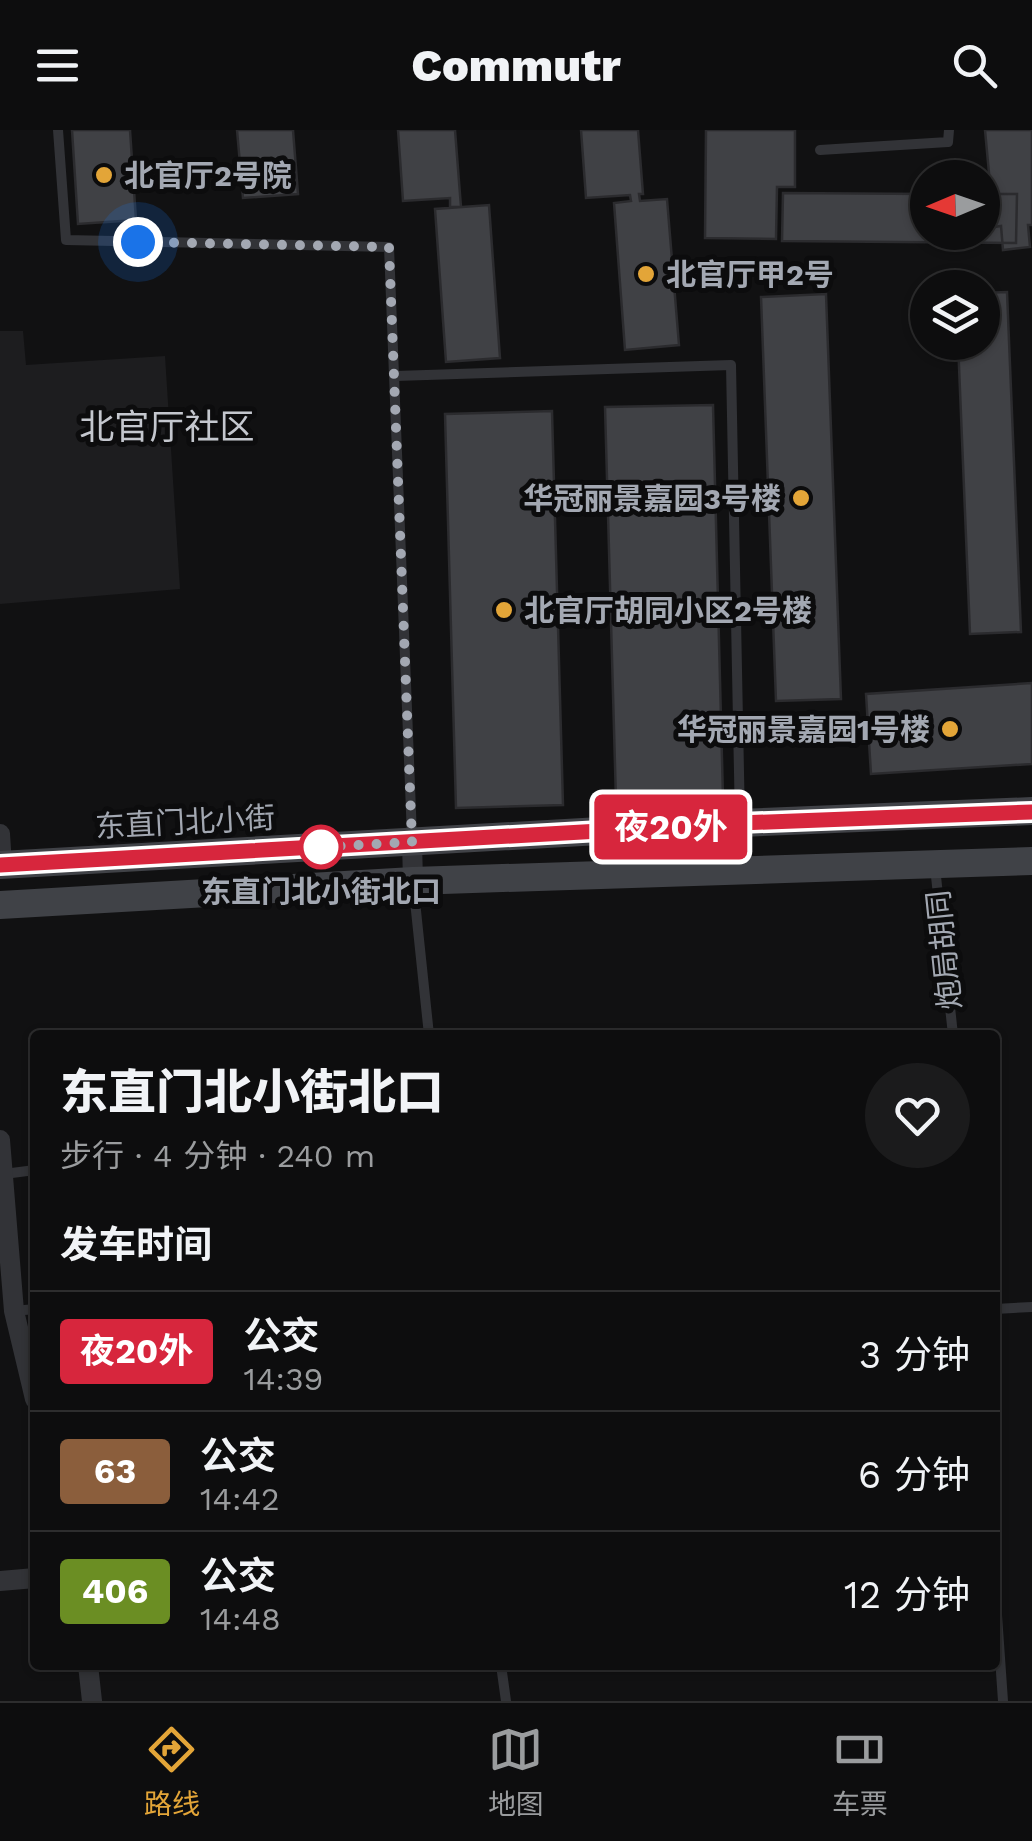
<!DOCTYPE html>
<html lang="zh">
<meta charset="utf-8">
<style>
body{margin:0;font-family:"Work Sans","Noto Sans SC",sans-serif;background:#1b1b1c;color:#f1f3f6;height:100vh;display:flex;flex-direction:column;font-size:38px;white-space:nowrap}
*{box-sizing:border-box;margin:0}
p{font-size:32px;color:#9a9c9e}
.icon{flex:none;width:55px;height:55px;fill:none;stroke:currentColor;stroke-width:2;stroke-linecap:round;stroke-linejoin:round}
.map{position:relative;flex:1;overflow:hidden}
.side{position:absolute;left:30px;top:900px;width:970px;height:640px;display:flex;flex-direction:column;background:#0d0d0e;border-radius:10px;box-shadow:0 2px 8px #0004,0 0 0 2px #2d2d2e}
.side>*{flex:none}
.badge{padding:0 20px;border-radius:8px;font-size:35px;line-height:65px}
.needle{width:65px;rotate:268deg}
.controls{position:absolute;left:910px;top:30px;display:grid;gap:20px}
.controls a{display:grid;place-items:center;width:90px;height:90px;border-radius:50%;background:#0d0d0e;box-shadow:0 2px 8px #0004,0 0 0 2px #2d2d2e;font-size:50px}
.you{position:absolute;width:50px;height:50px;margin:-25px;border:8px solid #fff;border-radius:50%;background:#1a73e8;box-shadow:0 0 0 15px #1a73e833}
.map>.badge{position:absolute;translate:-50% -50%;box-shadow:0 0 0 5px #fff}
h2{padding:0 30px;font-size:38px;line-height:90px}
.round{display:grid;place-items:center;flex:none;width:105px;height:105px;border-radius:52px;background:#1b1b1c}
.headline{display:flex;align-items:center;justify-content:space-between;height:170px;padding:0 30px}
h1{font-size:48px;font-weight:800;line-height:75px}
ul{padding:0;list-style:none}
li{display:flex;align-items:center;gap:30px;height:120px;padding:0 30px;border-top:2px solid #2d2d2e}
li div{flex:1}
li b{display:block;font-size:38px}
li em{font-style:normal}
li .badge{min-width:110px;font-weight:700;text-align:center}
header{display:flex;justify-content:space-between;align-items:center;height:130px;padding:0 30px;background:#0d0d0e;font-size:45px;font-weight:800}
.dock{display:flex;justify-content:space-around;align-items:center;height:140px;border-top:2px solid #2d2d2e;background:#0d0d0e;font-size:28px;color:#9a9c9e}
.dock a{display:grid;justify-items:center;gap:5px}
.dock .current{color:#e3a538}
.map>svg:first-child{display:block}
.built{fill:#1d1d1f}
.building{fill:#404145;stroke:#2b2b2e;stroke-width:2.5}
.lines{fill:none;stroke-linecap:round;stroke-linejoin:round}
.lane{stroke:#323337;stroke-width:10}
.street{stroke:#323337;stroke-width:20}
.secondary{stroke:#404247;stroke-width:28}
.line-casing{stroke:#fff;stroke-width:22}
.line{stroke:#d7263d;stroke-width:15}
.walk{stroke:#a3a8b2;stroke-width:10;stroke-dasharray:0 18}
.poi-dot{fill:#e3a538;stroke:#0c0c0d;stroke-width:4}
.stop-dot{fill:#fff;stroke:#d7263d;stroke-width:5}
.labels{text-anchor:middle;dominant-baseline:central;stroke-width:10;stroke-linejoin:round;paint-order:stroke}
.poi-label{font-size:30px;font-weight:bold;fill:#a3a8b2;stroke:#0c0c0d;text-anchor:start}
.street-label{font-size:30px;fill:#a3a8b2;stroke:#0c0c0d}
.stop-label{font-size:30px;font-weight:bold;fill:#a3a8b2;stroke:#0c0c0d}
.quarter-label{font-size:35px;fill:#c4c7ce;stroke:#0c0c0d}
</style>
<header><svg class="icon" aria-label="menu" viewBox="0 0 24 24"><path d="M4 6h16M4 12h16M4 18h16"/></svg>Commutr<svg class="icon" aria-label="search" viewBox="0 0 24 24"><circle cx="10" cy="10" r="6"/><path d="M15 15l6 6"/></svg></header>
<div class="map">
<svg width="1032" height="1571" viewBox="0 0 1032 1571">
<rect width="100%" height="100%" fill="#111112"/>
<path class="built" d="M0 201H23L26 235 165 226 180 459 0 474Z"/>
<path class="building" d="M72 0H130L136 90 78 94Z
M237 0H293L298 64 243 68Z
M398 0H455L461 77H450V68L403 71Z
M581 0H638L643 64H639L640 71 667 69 679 215 625 220 614 73 631 71 630 65 586 68Z
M706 0H795V57H777L776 109 705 108Z
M985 0H1032V95H1028L1030 117 1003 120 1001 96 994 97Z
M783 63 928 64V102H982V64H1017L1016 113 782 111Z
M489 75 500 228 446 232 435 79Z
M1007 162 1021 502 970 504 958 212H982V163Z
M826 164 841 569 776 571 761 167Z
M713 275 723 668 616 671 605 277Z
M552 281 563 675 456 678 445 284Z
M1032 553V634L871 644 866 564Z"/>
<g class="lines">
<path class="lane" d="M58 0 66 110 389 117 412 707
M820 20 948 12 949 0
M396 246 731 235 740 693
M935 737 953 905
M413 752 429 905
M4 1044 35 1040
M995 1179 1032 1177
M14 1181 35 1179
M995 1456 1003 1571
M501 1535 506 1571"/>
<path class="street" d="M0 704 2 735
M412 712 413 751
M0 1010 14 1181 35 1269
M0 1451 35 1448
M88 1535 92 1571"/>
<path class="secondary" d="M0 735 740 693 1032 681
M0 775 413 751 1032 731"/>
</g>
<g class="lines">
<defs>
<path id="line" d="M0 735 740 693 1032 682"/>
</defs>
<use href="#line" class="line-casing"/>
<use href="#line" class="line"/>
<path class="walk" d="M138 112 389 117 412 712 321 717"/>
</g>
<g class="poi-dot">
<circle cx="104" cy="45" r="10"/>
<circle cx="646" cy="144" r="10"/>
<circle cx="801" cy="368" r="10"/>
<circle cx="504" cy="480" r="10"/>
<circle cx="950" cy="599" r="10"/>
</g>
<circle class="stop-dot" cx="321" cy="717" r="20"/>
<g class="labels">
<g class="poi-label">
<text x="124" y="45">北官厅2号院</text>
<text x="666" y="144">北官厅甲2号</text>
<text x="781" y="368" text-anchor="end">华冠丽景嘉园3号楼</text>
<text x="524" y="480">北官厅胡同小区2号楼</text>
<text x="930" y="599" text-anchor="end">华冠丽景嘉园1号楼</text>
</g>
<g class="street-label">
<text transform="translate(185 692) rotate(-3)">东直门北小街</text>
<text transform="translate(944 820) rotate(-96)">炮局胡同</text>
</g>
<g class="stop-label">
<text x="321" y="761">东直门北小街北口</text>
</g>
<g class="quarter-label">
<text x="167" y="297">北官厅社区</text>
</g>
</g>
</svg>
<div class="controls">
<a><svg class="needle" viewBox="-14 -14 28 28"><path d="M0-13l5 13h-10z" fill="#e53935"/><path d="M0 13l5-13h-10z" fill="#9a9c9e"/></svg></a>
<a><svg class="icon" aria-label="layers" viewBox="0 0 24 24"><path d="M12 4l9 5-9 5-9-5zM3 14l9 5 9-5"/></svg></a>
</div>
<div class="you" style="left:138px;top:112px"></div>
<b class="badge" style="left:671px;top:697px;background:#d7263d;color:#fff">夜20外</b>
<section class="side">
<div class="headline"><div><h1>东直门北小街北口</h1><p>步行 · 4 分钟 · 240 m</p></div><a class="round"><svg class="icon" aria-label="heart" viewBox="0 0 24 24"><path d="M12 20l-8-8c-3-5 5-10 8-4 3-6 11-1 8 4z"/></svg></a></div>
<h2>发车时间</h2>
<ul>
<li><span class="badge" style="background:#d7263d;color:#fff">夜20外</span><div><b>公交</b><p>14:39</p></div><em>3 分钟</em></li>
<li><span class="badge" style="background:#8b5e3c;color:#fff">63</span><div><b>公交</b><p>14:42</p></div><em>6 分钟</em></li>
<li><span class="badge" style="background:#6b8e23;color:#fff">406</span><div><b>公交</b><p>14:48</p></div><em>12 分钟</em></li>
</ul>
</section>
</div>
<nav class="dock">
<a class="current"><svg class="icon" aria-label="directions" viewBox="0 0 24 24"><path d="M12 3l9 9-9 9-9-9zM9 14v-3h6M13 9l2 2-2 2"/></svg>路线</a>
<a><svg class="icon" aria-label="map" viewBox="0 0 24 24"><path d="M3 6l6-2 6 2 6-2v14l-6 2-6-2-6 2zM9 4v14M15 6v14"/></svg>地图</a>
<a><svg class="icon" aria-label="tickets" viewBox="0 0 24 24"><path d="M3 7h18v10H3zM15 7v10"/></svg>车票</a>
</nav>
